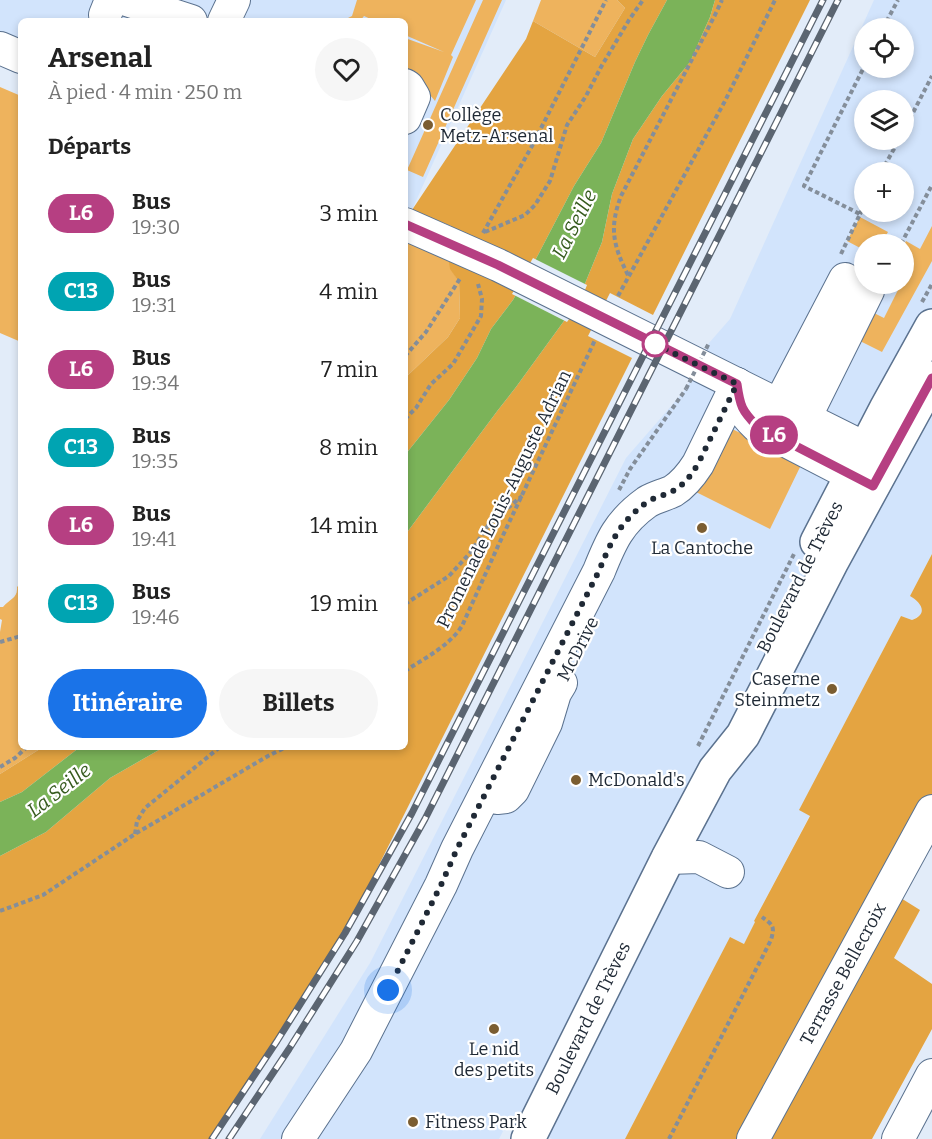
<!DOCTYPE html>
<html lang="fr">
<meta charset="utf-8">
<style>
body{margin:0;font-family:Bitter,serif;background:#f6f6f6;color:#222;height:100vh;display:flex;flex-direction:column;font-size:22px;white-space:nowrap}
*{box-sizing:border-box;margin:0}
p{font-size:20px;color:#767676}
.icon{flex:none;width:33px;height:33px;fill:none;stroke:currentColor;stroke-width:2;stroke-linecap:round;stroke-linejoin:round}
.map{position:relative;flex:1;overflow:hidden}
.drawer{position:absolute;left:18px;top:18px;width:390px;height:732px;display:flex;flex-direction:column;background:#fff;border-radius:9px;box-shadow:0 3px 9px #0003}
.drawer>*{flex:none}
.badge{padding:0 12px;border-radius:20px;font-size:21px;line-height:39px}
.tools{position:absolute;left:854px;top:18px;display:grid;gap:12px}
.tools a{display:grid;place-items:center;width:60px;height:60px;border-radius:50%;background:#fff;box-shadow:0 3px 9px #0003;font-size:30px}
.you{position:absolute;width:30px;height:30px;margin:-15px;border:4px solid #fff;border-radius:50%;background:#1a73e8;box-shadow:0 0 0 9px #1a73e833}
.map>.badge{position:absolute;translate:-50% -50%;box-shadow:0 0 0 3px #fff}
h2{padding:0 30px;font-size:22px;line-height:54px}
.round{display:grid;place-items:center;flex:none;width:63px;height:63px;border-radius:32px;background:#f6f6f6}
.overview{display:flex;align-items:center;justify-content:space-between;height:102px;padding:0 30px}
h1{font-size:28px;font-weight:700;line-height:45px}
.cta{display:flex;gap:12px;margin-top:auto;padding:12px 30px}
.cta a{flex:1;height:69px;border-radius:36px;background:#1a73e8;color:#fff;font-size:24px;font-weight:700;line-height:69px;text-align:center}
.cta a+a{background:#f6f6f6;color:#222}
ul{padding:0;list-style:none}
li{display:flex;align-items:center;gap:18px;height:78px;padding:0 30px}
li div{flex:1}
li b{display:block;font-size:22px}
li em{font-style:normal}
li .badge{min-width:66px;font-weight:700;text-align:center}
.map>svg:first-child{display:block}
.built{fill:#d2e4fc;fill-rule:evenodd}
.green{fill:#eeb35d}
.forest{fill:#e4a441}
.water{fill:#7bb359}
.pier{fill:#e2ecf9}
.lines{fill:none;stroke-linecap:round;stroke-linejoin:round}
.minor-casing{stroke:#5b728f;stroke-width:34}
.major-casing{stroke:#5b728f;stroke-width:36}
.path{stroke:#848e9a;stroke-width:4;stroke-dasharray:4.5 3;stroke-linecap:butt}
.minor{stroke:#fff;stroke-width:32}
.major{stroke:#fff;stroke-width:33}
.rail-casing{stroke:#5b6571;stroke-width:7}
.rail{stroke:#fff;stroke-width:4.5;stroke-dasharray:14;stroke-linecap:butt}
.path-bridge{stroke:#848e9a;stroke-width:4;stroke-dasharray:4.5 3;stroke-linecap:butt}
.line-casing{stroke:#fff;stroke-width:14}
.line{stroke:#b63f82;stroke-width:9}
.walk{stroke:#1f2935;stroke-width:6;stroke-dasharray:0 10.8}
.poi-dot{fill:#7b5d31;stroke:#fff;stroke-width:2}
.stop-dot{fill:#fff;stroke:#b63f82;stroke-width:3}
.labels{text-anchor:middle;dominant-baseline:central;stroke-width:4.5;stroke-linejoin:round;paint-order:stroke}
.poi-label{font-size:18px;fill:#1f2935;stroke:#fff;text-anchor:start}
.street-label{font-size:18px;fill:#1f2935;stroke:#fff}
.water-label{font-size:20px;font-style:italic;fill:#365b1e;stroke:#fff}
</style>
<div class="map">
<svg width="932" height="1139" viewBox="0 0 932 1139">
<rect width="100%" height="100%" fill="#e2ecf9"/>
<path class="built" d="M0 0H506L412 210 405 206V21H21V43L8 37 0 31Z
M874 0H932V554L910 596 920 603 922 607V613L919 616 912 620 901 616 800 809 810 815 754 921 755 922 744 944 730 938 625 1139H552L510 1118 499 1139H260L370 963 626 458 686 389 709 343 730 319ZM864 28H903V68H864ZM864 100H903V140H864ZM864 172H903V212H864ZM864 244H903V284H864Z"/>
<path class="green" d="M357 0H476L451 55 453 57 435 101 425 89 405 74V38L444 52 405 35V21H375L364 16 360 21H342L352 16Z
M483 0H502L423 177 407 170Z
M541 0H617L625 8 595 57 533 21Z
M0 87 21 96V342L0 333Z
M860 217 888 232 881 244H864V250L847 241Z
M932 226V261L882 352 860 341 874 313 884 318 901 284H903L907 272 903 270V246L906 241 920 249Z
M405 237 446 242 451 269 459 282 460 318 448 337 405 378Z
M728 427 802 463 770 529 696 492Z
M21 583V747H43L0 774V632L2 620 0 619V607H3C9 599 18 599 17 587Z"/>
<path class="forest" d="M617 0H667L648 35 635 62 601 143 574 186 538 255 513 300 491 329 477 358 449 400 405 455V378L448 337 460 318 459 282 450 269 446 242 451 226 412 210 526 39 533 21 595 57 625 8Z
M715 0H810L653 315 610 293 588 336 632 358 345 933 209 1139H0V856L46 832 110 778 164 747H405V535L498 410 516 387 577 303 602 242 612 194 633 139 662 96 690 62 710 17Z
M932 554V827L896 895 920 910 894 958 932 984V1029L872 1139H625L730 937 744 944 755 922 754 921 810 816 799 810 901 616 912 620C929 614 921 602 910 596Z
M43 747H80L22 792 0 802V774Z"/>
<path class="water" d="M667 0H715L710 17 690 62 662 96 633 139 612 194 602 242 577 303 516 387 498 410 405 535V455L449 400 477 358 491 329 513 300 538 255 574 186 601 143 635 62 648 35Z
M80 747H164L110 778 46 832 0 856V802L22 792Z"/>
<path class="pier" d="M533 258 587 285 579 305 567 322 512 294Z"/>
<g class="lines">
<defs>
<g id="minor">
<path d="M127 0 191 21"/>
<path d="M105 15 111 0"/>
<path d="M224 21 234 0"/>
<path d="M0 48 21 57"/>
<path d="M405 85 408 87 414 97 405 118"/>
<path d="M405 224 498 265 887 459"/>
<path d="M737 384C740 406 741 411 757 426L873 486"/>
<path d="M805 418 868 291"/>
<path d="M769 424 845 279"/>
<path d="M486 793 497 798 506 797 513 790 546 723 555 693 561 683"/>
<path d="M668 858 699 857 728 872"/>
<path d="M298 1139 356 1051 441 885 457 849 599 571C611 541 619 522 647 502 655 497 665 495 673 491 684 484 691 475 698 464L737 384"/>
<path id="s1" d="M753 1139 932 811"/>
<path d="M898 1139 932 1075"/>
</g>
<g id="major">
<path d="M817 542 886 409 932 326"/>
<path id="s2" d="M528 1139 668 858 715 770 743 735 832 561 932 378"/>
</g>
</defs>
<use href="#minor" class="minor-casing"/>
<use href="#major" class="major-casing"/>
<path class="path" d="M883 28 898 0
M903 132 932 76
M881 172 899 140
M860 214 864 206
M485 232 525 215 535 205 550 181 567 125 586 96 601 67 629 20 643 0
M483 233 532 146 606 0
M901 244 932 185
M841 254 860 214 804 186 864 67
M628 275C613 245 609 228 621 196L715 15 722 0
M618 296 725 101 775 0
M922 302 932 284
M405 356 426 332 461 277
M405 419 416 408 431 384 453 364 481 316 482 299 478 284
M619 490 630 469 686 389
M405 604 449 576 470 553 489 524 522 496
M0 642 21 636
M405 671C425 658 449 646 462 626L498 546 595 340
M698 746 794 554
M0 767 15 758 27 747
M135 834 137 821 145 808 220 747
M0 911 43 895 135 834 268 756 286 747
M669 1139 771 940C775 926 773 925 762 917"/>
<use href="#minor" class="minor"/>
<use href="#major" class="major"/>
<defs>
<path id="rail" d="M212 1139 277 1041 345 933 412 813 823 0
M229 1139 289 1049 357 941 425 819 838 0"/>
</defs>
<use href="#rail" class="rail-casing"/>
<use href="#rail" class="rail"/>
<path class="path-bridge" d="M686 389 709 343"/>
</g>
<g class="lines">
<defs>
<path id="line" d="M405 224 498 265 737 384C740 406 742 411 757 426L873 486 932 378"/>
</defs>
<use href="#line" class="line-casing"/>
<use href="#line" class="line"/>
<path class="walk" d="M388 990 441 885 457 849 599 571C611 541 620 522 647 502 655 497 665 495 673 491 685 484 691 475 698 464L737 384 655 344"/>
</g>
<g class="poi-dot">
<circle cx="428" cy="125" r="6"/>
<circle cx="702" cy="528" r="6"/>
<circle cx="832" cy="689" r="6"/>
<circle cx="576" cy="780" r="6"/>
<circle cx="494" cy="1029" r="6"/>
<circle cx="413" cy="1122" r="6"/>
</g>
<circle class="stop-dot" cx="655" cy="344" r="12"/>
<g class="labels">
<g class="poi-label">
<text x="440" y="115">Collège<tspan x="440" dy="21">Metz-Arsenal</tspan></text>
<text x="702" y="548" text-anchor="middle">La Cantoche</text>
<text x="820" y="679" text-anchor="end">Caserne<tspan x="820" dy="21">Steinmetz</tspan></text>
<text x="588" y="780">McDonald's</text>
<text x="494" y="1049" text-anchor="middle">Le nid<tspan x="494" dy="21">des petits</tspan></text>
<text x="425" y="1122">Fitness Park</text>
</g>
<g class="street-label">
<text transform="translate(504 499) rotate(-64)">Promenade Louis-Auguste Adrian</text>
<text transform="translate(800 577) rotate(-63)">Boulevard de Trèves</text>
<text transform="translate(578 649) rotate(-63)">McDrive</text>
<text stroke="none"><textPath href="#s1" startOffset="188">Terrasse Bellecroix</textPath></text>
<text stroke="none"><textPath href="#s2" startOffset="135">Boulevard de Trèves</textPath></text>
</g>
<g class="water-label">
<text transform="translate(574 224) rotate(-63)">La Seille</text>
<text transform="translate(59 790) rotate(-38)">La Seille</text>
</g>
</g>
</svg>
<div class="tools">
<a><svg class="icon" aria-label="locate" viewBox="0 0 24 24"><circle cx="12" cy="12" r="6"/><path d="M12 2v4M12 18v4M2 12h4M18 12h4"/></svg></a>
<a><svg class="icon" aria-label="layers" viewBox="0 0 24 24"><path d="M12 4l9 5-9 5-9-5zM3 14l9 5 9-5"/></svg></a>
<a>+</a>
<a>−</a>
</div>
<div class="you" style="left:388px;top:990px"></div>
<b class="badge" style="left:774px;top:435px;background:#b63f82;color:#fff">L6</b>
<section class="drawer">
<div class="overview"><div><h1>Arsenal</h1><p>À pied · 4 min · 250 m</p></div><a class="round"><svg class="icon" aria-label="heart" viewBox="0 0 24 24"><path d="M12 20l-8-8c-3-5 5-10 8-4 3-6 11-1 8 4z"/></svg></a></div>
<h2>Départs</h2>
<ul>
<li><span class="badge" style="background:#b63f82;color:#fff">L6</span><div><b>Bus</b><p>19:30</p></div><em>3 min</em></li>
<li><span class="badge" style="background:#00a4b2;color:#fff">C13</span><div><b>Bus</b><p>19:31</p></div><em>4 min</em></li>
<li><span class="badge" style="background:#b63f82;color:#fff">L6</span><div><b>Bus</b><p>19:34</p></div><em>7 min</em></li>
<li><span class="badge" style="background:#00a4b2;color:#fff">C13</span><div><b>Bus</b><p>19:35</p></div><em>8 min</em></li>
<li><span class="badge" style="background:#b63f82;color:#fff">L6</span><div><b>Bus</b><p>19:41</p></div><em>14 min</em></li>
<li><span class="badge" style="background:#00a4b2;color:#fff">C13</span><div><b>Bus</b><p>19:46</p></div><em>19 min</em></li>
</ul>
<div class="cta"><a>Itinéraire</a><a>Billets</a></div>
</section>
</div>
